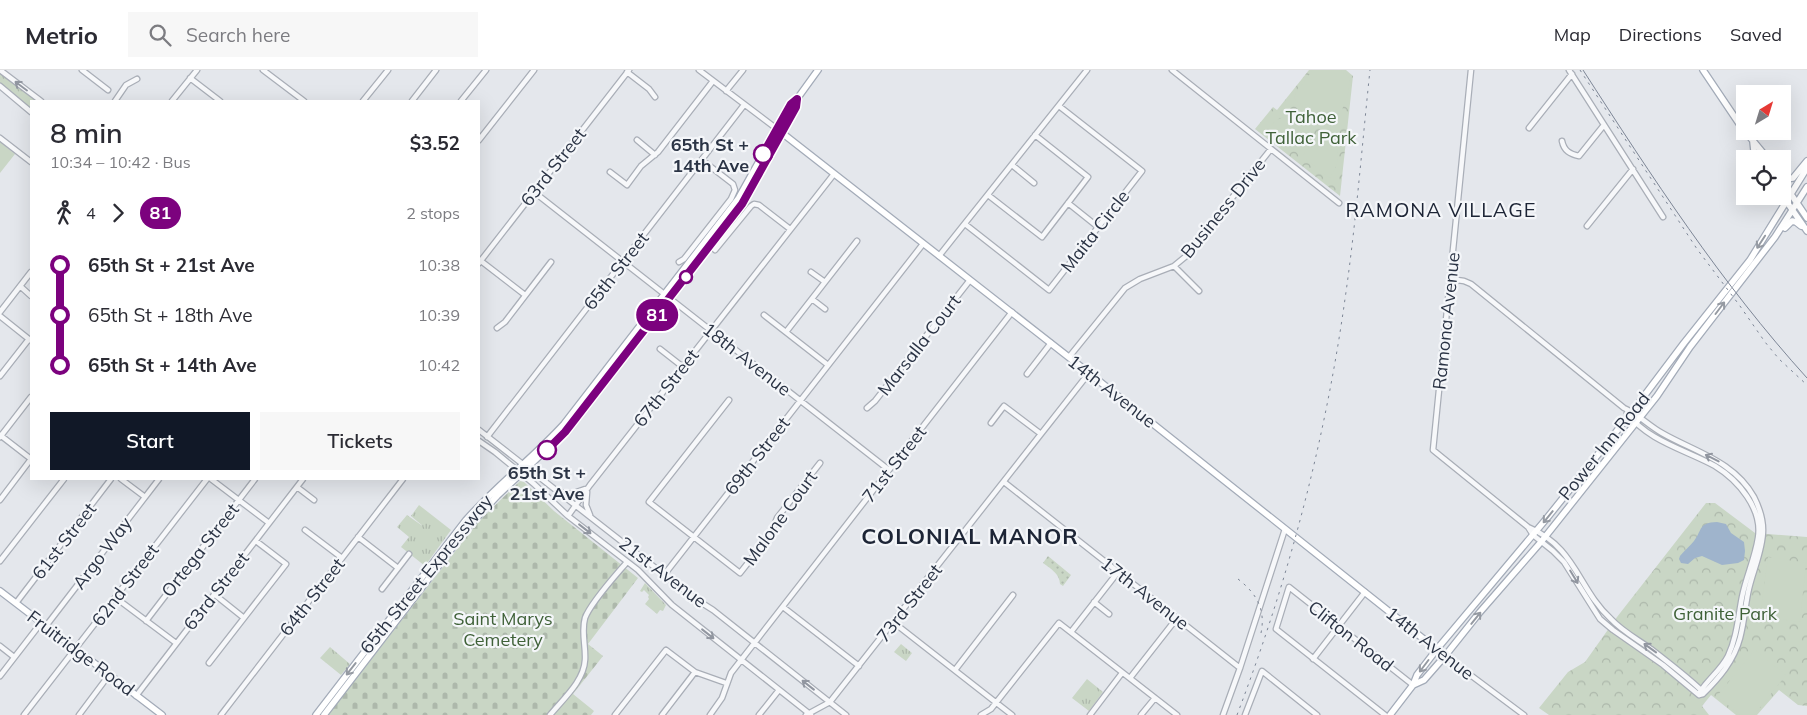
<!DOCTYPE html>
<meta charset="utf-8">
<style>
body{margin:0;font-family:Mulish,sans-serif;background:#f7f7f7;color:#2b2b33;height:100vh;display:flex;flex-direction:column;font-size:19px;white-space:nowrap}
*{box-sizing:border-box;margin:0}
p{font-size:16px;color:#7c7c81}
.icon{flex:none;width:28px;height:28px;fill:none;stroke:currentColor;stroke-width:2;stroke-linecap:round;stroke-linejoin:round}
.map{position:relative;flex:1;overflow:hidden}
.details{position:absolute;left:30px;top:30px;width:450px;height:380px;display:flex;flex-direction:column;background:#fff;border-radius:0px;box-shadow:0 5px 20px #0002}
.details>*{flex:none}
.badge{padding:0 10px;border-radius:16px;font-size:18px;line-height:32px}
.needle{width:32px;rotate:38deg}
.buttons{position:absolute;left:1736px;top:15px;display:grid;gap:10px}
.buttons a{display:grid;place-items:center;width:55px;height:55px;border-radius:0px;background:#fff;box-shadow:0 5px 20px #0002;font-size:25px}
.map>.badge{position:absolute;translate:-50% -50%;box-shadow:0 0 0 2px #fff}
.legs{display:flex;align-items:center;gap:8px;height:55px;padding:0 20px;font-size:16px}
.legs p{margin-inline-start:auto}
.overview{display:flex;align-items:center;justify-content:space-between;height:85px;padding:0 20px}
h1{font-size:28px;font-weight:600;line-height:38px}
.primary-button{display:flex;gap:10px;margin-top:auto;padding:10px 20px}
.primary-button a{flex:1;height:58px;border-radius:0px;background:#111827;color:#fff;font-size:20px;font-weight:600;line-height:58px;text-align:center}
.primary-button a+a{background:#f7f7f7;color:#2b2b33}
ul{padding:0 20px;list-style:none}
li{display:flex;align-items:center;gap:18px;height:50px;font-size:19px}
li i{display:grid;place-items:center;width:8px;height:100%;margin:0 6px;background:currentColor}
li i::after{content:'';width:12px;height:12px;margin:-6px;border:4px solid;border-radius:50%;background:#fff}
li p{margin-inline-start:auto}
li:first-child i{background:linear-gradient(#0000 50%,currentColor 0)}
li:last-child i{background:linear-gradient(currentColor 50%,#0000 0)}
header{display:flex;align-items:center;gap:30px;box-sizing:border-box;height:70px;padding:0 25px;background:#fff;border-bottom:1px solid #e1e1e2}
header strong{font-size:24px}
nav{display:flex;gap:28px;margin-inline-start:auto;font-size:18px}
.search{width:350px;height:45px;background:#f7f7f7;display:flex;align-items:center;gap:12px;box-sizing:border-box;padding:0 18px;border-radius:0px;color:#7c7c81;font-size:19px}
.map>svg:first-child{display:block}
.grass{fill:url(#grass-tufts)}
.cemetery{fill:url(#cemetery-stones)}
.park{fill:url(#park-crowns)}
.garden{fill:url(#garden-dots)}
.pitch{fill:#c9d6c5}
.water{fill:#9fb4cc}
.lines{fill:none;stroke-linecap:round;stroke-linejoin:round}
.minor-casing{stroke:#a9aeb7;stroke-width:7}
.major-casing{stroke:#a3abb8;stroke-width:8}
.minor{stroke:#f7f8fa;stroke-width:4.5}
.major{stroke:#fff;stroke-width:5.5}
.tram{stroke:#7d8696;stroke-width:1}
.rail{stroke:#7d8696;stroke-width:1;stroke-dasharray:2.5 5;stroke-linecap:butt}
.oneway{stroke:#9196a0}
.oneway2{stroke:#959aa2}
.line-1-casing{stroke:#fff;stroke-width:11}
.line-1{stroke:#7c027e;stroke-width:8}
.stop-1-dot{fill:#fff;stroke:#7c027e;stroke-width:2.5}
.labels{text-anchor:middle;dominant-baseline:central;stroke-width:4.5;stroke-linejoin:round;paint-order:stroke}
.park-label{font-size:18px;fill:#3f6138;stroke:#f4f6f9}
.stop-label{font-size:18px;font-weight:bold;fill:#2b3445;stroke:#f4f6f9;text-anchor:end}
.street-label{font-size:18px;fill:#2b3445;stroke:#f4f6f9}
.quarter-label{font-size:20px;letter-spacing:1px;fill:#1d2536;stroke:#f4f6f9}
.district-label{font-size:22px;font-weight:bold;letter-spacing:1px;fill:#1d2536;stroke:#f4f6f9}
</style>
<header>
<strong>Metrio</strong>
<div class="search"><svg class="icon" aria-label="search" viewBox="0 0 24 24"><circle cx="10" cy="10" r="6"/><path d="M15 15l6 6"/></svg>Search here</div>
<nav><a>Map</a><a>Directions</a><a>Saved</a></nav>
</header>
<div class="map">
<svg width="1807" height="645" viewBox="0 0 1807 645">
<defs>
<pattern id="grass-tufts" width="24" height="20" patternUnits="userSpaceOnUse" patternTransform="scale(1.25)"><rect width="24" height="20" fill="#c9d6c5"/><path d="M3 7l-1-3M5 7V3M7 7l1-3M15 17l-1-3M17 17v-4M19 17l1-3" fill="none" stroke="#adb8ab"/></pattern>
<pattern id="cemetery-stones" width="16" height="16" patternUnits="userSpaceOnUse" patternTransform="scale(1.25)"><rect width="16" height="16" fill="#c9d6c5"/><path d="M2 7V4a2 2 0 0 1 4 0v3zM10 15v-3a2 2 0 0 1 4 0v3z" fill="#adb8ab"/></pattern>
<pattern id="park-crowns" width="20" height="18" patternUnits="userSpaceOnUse" patternTransform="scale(1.25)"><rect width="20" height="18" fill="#c9d6c5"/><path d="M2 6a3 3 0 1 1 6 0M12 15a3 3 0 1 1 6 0" fill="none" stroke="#adb8ab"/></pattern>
<pattern id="garden-dots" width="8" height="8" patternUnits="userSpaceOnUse" patternTransform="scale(1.25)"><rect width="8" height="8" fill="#c9d6c5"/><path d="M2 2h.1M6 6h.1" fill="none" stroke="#adb8ab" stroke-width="1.8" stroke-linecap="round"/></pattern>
</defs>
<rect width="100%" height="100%" fill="#e4e7ec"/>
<path class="grass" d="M0 3 37 31H31V39L0 13Z
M419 435 451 460 425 496 401 477 409 467 397 457 407 445 424 457 411 446Z
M645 513 666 535 663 541 660 540 657 544 645 534 649 529 648 527 649 525 644 520 642 522 640 521Z
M901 574 912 583 906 591 894 582Z
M330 577 350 594 341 605 320 588Z
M1087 609 1103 622 1089 641 1072 628Z"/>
<path class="cemetery" d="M520 411 524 412 554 441 638 508 588 574 603 586 573 624 594 641 591 645H328L467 466 480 450Z"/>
<path class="park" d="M1309 0H1346L1353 6 1340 126 1255 59 1273 37 1277 40Z
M1706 433H1715L1755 463 1807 467V636L1798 635 1779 620 1757 645H1736L1711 625 1702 636 1709 645H1549L1539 638 1568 602 1585 592 1617 547Z"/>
<path class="garden" d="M1048 486 1071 505 1063 516 1060 514C1060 504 1050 498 1043 493Z"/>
<path class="pitch" d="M1313 0H1340L1350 8 1348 24 1334 61 1294 29 1296 22Z
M1292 44 1305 46 1317 53 1298 77 1294 79 1268 59 1276 50Z
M1324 59C1340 72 1342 91 1330 108L1305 89 1303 85Z
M0 72 15 84 0 103Z
M1768 487 1806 493 1800 552 1760 546Z
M1755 580 1786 605 1754 645H1740L1717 626Z"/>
<path class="water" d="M1717 452 1726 454 1731 463 1744 472 1745 481 1744 490 1738 493 1722 495 1702 486 1695 488 1688 494 1681 493 1679 489 1680 486C1684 481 1690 476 1694 471 1703 459 1698 453 1717 452Z"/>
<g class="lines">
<defs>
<path id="minor" d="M0 0 41 31
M82 0 108 20
M263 0 304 31
M699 0 777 59
M1172 0 1339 133
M1471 0 1433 380 1528 457C1576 477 1578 519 1611 549 1622 561 1637 569 1651 579 1668 592 1685 605 1701 620L1703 624
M1569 0 1663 147
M627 2 649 19 655 27
M190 8 220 31
M0 16 31 42
M726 21 743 0
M115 31 126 15 137 9
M172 31 197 0
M363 31 388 0
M412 31 436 0
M461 31 486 0
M1529 58 1572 4
M0 68 31 92
M479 70 534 0
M637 70 655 85
M1562 71C1564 81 1570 84 1579 86L1604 55
M1012 95 1034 113
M610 102 627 115 641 96 658 82 713 11
M534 122 889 400
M988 125 1042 167 1088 107 1035 65
M1068 133 1098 157
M965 154 1049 220 1142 101 1059 36
M1587 156 1633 99
M715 180 751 136 754 134 759 135 790 159
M939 186 1087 0
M481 191 525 225
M679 192 684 189 731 129 735 120 733 114 702 90
M479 193 629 0
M1174 196 1199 221
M811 202 825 212
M1450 209 1464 211 1471 214 1624 338C1638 344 1648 355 1662 363 1695 382 1734 391 1754 427 1759 437 1763 449 1763 460 1763 481 1752 502 1748 523 1745 538 1744 553 1740 568 1734 591 1719 608 1703 624L1699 625
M20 216 31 226
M812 229 825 239
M0 242 31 202
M764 245 828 295
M0 246 30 270
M497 258 505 252 551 192
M786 262 857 171
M660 279 683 297
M1069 287 1125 218 1140 209 1174 196 1185 187 1271 79
M1027 304 1051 273
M0 306 29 269
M729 330 649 432 740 503 770 465 777 448 820 393
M867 338 875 331 970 210
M1627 343C1648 371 1686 380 1715 396 1738 410 1763 439 1758 468 1755 488 1746 507 1742 527 1738 547 1737 567 1728 586 1721 600 1708 609 1700 622
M991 353 1004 336 1041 364
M479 360 694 528 713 540 846 645
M0 365 31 389
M0 367 31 327
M487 367 744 35
M479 371 495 382 534 414 568 446 638 500 672 535 811 645
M121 409 145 427
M211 409 269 453
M1004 412 1240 598
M297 417 314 430
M560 422 571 424 585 419
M587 422 586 435 590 445
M0 430 31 389
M568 446 590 415 834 104
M1528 457 1533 465 1553 481 1564 492 1600 549 1613 560 1663 595 1699 625
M305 460 342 488
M358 467 398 498
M0 491 64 409
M664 505 923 174
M382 519 409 484
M214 524 244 548
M116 528 176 573
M1094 532 1109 544
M16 533 111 409
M783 537 859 596
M146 551 255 409
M893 552 1012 645
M46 556 159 409
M1071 562 1118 502
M0 576 14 587
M1445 586 1524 645
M1313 589 1365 522
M209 593 286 494 256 471
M955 600 1013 525
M0 606 41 553
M1130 608 1177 548
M136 626 303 409
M24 645 207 409
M79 645 109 605
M221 645 403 409
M550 645C563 629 584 611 585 590 586 576 581 562 585 548 591 532 616 505 627 492
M615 645 666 580 695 602 726 613
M662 645 695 602
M710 645 722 628 731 603 1012 242
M759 645 779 620
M806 645 830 632 1089 303
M981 645 991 639 1059 553 1177 645
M1090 645 1122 603
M1141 645 1155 628
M1223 645 1240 598 1285 459
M1245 645 1262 601 1317 645
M1385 645 1276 559 1289 517 1413 615"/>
<path id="major" d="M1703 0 1740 55 1768 89
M777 59 1089 303 1445 586
M1753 72 1754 81 1759 89
M1782 106 1786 109 1793 108 1807 91
M1782 111 1807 148
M1782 125 1807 161
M1785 158 1792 151 1796 152 1801 156
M0 521 162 645
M1413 615 1424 610 1445 586 1480 542 1541 472 1657 326 1690 277 1775 167 1807 117
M316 645 466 450C497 415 533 388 564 354L738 129 791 34 797 29 818 0
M324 645 469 456 497 426 565 362 670 228 742 134 796 37 797 29
M1390 645 1413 615 1417 605 1437 579 1547 448 1632 342 1684 273 1750 190 1807 98"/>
</defs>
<use href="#minor" class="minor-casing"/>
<use href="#major" class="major-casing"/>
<use href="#minor" class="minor"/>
<use href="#major" class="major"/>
<path class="tram" d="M1583 0C1652 107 1721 213 1807 308"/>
<path class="rail" d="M1580 0 1697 179 1740 236 1765 272 1779 289 1807 315
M1238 509C1256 523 1266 539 1261 563
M1237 645C1288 511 1325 372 1345 229 1356 153 1362 76 1370 0"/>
</g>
<defs><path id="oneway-shaft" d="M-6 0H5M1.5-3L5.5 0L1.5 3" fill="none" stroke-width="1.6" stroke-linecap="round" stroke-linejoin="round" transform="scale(1.25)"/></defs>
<g class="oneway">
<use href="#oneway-shaft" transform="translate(21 16) rotate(-143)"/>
<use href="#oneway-shaft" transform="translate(1712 388) rotate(-153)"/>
<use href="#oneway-shaft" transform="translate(585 459) rotate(38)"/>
<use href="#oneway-shaft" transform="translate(1574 507) rotate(59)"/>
<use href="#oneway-shaft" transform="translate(708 564) rotate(38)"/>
<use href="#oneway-shaft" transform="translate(1650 578) rotate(-144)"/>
<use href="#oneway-shaft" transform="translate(808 615) rotate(-142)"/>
</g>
<g class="oneway2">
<use href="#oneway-shaft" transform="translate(1761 172) rotate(123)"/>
<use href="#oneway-shaft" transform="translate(1720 238) rotate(-53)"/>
<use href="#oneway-shaft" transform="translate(1548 447) rotate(129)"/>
<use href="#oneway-shaft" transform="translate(1476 548) rotate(-51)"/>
<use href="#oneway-shaft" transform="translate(1424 596) rotate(127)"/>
<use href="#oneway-shaft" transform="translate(351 599) rotate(128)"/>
</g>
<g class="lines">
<defs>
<path id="line-1" d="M547 380 565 362 742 134 796 37 797 29 791 34 763 84"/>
</defs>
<use href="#line-1" class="line-1-casing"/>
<use href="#line-1" class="line-1"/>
</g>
<g class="stop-1-dot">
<circle cx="763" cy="84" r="9"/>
<circle cx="686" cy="207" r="6"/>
<circle cx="547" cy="380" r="9"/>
</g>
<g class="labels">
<g class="park-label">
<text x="1311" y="46">Tahoe<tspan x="1311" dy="21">Tallac Park</tspan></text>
<text x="1725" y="543">Granite Park</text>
<text x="503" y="548">Saint Marys<tspan x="503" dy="21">Cemetery</tspan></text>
</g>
<g class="stop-label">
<text x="749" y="74">65th St +<tspan x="749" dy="21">14th Ave</tspan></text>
<text x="547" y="402" text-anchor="middle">65th St +<tspan x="547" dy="21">21st Ave</tspan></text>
</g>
<g class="street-label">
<text transform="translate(553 97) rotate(-52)">63rd Street</text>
<text transform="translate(1223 138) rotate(-51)">Business Drive</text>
<text transform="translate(1095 161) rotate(-52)">Maita Circle</text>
<text transform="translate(616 201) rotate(-52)">65th Street</text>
<text transform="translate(1446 251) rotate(-84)">Ramona Avenue</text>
<text transform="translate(919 275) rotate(-52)">Marsalla Court</text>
<text transform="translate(747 289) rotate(38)">18th Avenue</text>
<text transform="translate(666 318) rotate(-52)">67th Street</text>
<text transform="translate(1112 321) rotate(38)">14th Avenue</text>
<text transform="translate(1604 376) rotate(-51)">Power Inn Road</text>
<text transform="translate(757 386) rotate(-52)">69th Street</text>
<text transform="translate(894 394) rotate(-52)">71st Street</text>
<text transform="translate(780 448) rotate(-54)">Malone Court</text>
<text transform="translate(64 471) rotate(-52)">61st Street</text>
<text transform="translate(200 480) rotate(-52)">Ortega Street</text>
<text transform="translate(102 483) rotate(-53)">Argo Way</text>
<text transform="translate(663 502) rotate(37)">21st Avenue</text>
<text transform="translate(426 504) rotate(-51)">65th Street Expressway</text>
<text transform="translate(125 515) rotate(-53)">62nd Street</text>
<text transform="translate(216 521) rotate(-52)">63rd Street</text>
<text transform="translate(1145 523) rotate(38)">17th Avenue</text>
<text transform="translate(312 527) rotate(-52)">64th Street</text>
<text transform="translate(909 533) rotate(-52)">73rd Street</text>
<text transform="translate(1351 566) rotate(38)">Clifton Road</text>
<text transform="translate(1430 573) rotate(38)">14th Avenue</text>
<text transform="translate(81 583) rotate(37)">Fruitridge Road</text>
</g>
<g class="quarter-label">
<text x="1441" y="139">RAMONA VILLAGE</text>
</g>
<g class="district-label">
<text x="970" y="466">COLONIAL MANOR</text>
</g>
</g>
</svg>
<div class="buttons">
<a><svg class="needle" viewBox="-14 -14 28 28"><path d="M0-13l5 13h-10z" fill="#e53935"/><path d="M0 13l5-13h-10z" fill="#7c7c81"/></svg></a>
<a><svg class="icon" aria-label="locate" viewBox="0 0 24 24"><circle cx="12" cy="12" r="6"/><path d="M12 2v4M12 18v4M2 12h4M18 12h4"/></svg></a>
</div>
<b class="badge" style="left:657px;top:245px;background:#7c027e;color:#fff">81</b>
<section class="details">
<div class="overview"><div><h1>8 min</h1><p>10:34 – 10:42 · Bus</p></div><b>$3.52</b></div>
<div class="legs"><svg class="icon" aria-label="walk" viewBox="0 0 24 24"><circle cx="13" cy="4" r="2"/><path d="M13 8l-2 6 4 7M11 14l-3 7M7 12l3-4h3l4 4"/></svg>4<svg class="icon" aria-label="forward" viewBox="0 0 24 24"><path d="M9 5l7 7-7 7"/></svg><b class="badge" style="background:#7c027e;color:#fff">81</b><p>2 stops</p></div>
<ul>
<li><i style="color:#7c027e"></i><b>65th St + 21st Ave</b><p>10:38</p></li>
<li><i style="color:#7c027e"></i><span>65th St + 18th Ave</span><p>10:39</p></li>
<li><i style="color:#7c027e"></i><b>65th St + 14th Ave</b><p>10:42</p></li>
</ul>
<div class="primary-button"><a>Start</a><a>Tickets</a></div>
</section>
</div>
